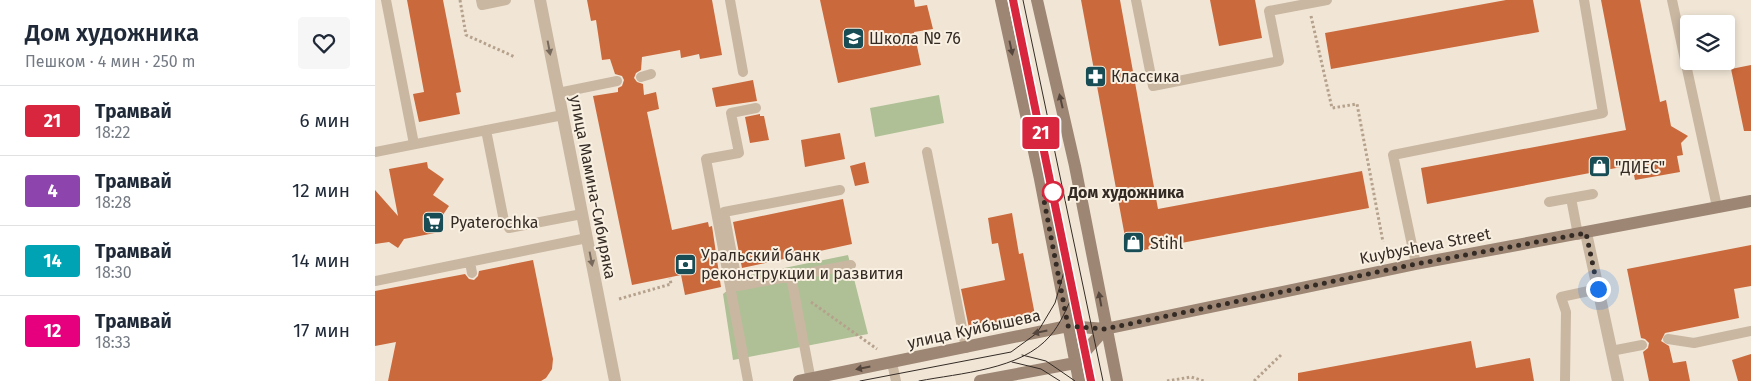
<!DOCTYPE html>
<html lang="ru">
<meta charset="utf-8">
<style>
body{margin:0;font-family:"Fira Sans",sans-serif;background:#f6f6f7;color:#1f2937;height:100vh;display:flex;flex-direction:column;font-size:19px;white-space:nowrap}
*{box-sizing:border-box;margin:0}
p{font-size:16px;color:#747a83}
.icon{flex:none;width:28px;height:28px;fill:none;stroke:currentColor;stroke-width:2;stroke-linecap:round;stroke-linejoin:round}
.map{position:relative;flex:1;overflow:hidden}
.drawer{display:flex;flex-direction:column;background:#fff;width:375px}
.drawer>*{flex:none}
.badge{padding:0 10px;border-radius:4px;font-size:18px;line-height:32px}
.buttons{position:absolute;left:1305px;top:15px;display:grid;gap:10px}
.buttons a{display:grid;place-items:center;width:55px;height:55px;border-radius:5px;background:#fff;box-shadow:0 2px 8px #0003;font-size:25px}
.you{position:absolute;width:25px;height:25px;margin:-12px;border:4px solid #fff;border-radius:50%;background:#1a73e8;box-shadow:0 0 0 8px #1a73e833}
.map>.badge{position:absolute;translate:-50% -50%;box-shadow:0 0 0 2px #fff}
.round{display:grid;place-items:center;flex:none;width:52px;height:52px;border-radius:5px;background:#f6f6f7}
.head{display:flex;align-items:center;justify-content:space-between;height:85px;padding:0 25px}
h1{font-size:24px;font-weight:600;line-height:38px}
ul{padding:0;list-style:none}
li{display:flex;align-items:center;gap:15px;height:70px;padding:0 25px;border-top:1px solid #e0e1e3}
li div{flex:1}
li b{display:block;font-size:19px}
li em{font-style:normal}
li .badge{min-width:55px;font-weight:700;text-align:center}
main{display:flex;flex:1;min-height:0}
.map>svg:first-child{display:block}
.green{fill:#afc096}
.building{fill:#ca693c}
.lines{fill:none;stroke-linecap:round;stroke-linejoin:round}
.path{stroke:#b5a18c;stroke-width:3;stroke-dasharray:2.5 2.5;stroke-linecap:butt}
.lane{stroke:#c9b7a2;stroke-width:10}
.street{stroke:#c9b7a2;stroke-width:12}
.secondary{stroke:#9d8674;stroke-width:12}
.tram{stroke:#342b25;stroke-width:1}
.oneway{fill:#776a5d}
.oneway2{fill:#54463d}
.line-casing{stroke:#fff;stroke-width:11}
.line{stroke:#d7263d;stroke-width:8}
.walk{stroke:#342b25;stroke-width:5;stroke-dasharray:0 9}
.stop-dot{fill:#fff;stroke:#d7263d;stroke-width:2.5}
.labels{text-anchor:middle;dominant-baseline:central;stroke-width:4;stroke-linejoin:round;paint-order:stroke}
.poi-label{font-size:16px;fill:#342b25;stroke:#f9f0e2;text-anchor:start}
.street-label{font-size:16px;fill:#342b25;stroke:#f9f0e2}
.stop-label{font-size:16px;font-weight:bold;fill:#342b25;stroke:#f9f0e2;text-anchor:start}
</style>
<main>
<section class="drawer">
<div class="head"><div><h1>Дом художника</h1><p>Пешком · 4 мин · 250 m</p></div><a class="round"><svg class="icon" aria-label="heart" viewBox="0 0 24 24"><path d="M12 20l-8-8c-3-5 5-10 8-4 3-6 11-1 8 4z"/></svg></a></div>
<ul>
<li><span class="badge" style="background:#d7263d;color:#fff">21</span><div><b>Трамвай</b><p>18:22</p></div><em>6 мин</em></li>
<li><span class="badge" style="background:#8e44ad;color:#fff">4</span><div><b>Трамвай</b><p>18:28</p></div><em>12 мин</em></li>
<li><span class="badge" style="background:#00a3b4;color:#fff">14</span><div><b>Трамвай</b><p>18:30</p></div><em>14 мин</em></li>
<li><span class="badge" style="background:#e6007e;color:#fff">12</span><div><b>Трамвай</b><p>18:33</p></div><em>17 мин</em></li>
</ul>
</section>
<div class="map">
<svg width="1376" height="381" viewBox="0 0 1376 381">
<rect width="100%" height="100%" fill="#f1e6d6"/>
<path class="green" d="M564 95 569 123 500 137 495 108Z
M473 255 493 334 358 360 348 294 370 276Z"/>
<path class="building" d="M32 0H68L86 92 81 93 85 114 44 122 38 94 49 92Z
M212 0H337L347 55 325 59 324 54 306 58 305 50 267 57 266 70 261 73 259 78 262 82 268 84 269 95 281 92 284 109 272 112 297 230 333 222 334 227 337 226 346 287 310 295 306 275 257 285 218 96 243 92V88L247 86 249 80 247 76 240 74 235 59 227 60 221 20 216 21Z
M445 0H539L540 7 552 5 558 29 539 32 546 65 463 83Z
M706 0H745L783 209 987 171 994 208 753 253Z
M835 0H880L887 38 844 46Z
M1131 0H1158L1164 32 956 69 950 33Z
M1226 0H1265L1285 102 1291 100 1296 126 1313 136 1306 143 1308 155 1302 156 1305 172 1260 180 1257 165 1052 204 1046 168 1251 130Z
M1376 65V131H1369L1356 69Z
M378 80 382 101 341 107 337 88Z
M385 114V116H389L394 140 375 143 370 117Z
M465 133 470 159 430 167 426 140Z
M52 162 53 168 69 179 58 195 74 206 63 222 65 232 29 239 23 248 14 242 0 244V190L23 216 14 169Z
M490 162 494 183 480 186 475 166Z
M468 199 477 244 367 268 358 222Z
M637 213 644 254 648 253 660 315 594 328 586 289 630 280 623 243 617 244 613 218Z
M1376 245V286L1359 289 1364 318 1290 333 1286 341 1294 346 1298 363 1311 361 1315 381H1274L1268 352 1273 348 1274 343 1270 339 1266 338 1252 269Z
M158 260 178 359 177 369 171 378 166 381H13L21 342 0 346V291L90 274 94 279 99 280 103 276 104 271Z
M1096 341 1101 368 1155 358 1159 381H923V373Z
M1376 354V381H1363L1357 360Z"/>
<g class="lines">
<path class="path" d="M85 0 91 35 140 57
M936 16 957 108 982 104 1008 242
M244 299 296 284 295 278
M436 302 502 349
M792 381 816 377 829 381
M879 381 907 354"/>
<path class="lane" d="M11 0 39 144
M106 0 107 5 131 0
M355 0 368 72
M761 0 778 86 904 61 894 11 952 0
M1297 0 1342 207
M266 77 276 74
M183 93 242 81
M111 130 129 221
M0 152 188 115
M552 152 591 348
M465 190 349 212 363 286 476 265
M1196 198 1203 235
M1174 202 1218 194
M134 228 207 214
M95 262 97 273
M1041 264 1018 155 1228 113 1209 0
M416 276 436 381
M0 281 212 238
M1293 339 1319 343 1376 331
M1236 351 1267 345
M517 363 521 381
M373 381 331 159 364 153 356 113 381 108
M1190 381 1191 312 1186 297 1223 289"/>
<path class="street" d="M165 0 240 381
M1211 233 1243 381"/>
<path class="secondary" d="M626 0 665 179 704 381
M662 0 700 166 742 381
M424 381 693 326 730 329 1041 264 1376 201
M605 381 700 363 730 329"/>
<path class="tram" d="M638 0 716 381
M648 0 728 381
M647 355 671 361 700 381
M637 362 666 369 685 381
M485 381 636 352 662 333 680 303 691 265
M544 381C585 373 646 370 675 336 685 325 693 306 699 292"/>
</g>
<defs><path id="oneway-solid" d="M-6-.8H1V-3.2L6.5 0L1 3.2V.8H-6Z" transform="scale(1.25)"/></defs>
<g class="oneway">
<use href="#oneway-solid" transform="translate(174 48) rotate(79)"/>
<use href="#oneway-solid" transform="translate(216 259) rotate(79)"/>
</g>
<g class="oneway2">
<use href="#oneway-solid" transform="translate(636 48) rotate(78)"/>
<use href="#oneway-solid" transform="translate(686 101) rotate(-103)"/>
<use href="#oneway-solid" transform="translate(725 299) rotate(-100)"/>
<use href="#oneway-solid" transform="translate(665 332) rotate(168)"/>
<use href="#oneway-solid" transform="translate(488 368) rotate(169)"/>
</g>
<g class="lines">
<defs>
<path id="line" d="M638 0 716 381"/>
</defs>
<use href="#line" class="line-casing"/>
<use href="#line" class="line"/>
<path class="walk" d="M678 192 668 195 693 326 730 329 1041 264 1211 233 1223 289"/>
</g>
<defs>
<symbol id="school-square" viewBox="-11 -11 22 22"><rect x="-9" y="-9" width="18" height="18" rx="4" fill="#194d56" stroke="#f9f0e2"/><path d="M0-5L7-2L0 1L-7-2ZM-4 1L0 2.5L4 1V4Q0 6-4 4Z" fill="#fff"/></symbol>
<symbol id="pharmacy-square" viewBox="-11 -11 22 22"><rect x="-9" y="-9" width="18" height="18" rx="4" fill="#194d56" stroke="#f9f0e2"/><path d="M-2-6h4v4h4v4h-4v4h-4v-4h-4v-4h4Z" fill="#fff"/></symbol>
<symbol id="shop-square" viewBox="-11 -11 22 22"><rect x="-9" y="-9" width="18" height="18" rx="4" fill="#194d56" stroke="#f9f0e2"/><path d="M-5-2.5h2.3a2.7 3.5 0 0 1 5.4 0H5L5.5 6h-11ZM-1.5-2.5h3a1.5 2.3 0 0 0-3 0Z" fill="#fff"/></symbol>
<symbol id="supermarket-square" viewBox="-11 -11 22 22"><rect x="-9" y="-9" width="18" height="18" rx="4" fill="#194d56" stroke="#f9f0e2"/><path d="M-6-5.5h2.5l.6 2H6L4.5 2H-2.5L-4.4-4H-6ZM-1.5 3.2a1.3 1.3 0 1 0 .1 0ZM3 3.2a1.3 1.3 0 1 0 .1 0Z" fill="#fff"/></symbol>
<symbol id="bank-square" viewBox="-11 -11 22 22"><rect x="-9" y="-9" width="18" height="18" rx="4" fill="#194d56" stroke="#f9f0e2"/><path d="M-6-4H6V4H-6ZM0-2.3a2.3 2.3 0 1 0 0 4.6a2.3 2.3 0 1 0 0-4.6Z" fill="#fff"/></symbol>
</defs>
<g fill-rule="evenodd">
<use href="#school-square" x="466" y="26" width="25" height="25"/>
<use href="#pharmacy-square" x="708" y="64" width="25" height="25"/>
<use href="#shop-square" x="1212" y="154" width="25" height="25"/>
<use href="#supermarket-square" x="46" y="210" width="25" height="25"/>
<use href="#shop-square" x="746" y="230" width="25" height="25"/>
<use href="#bank-square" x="298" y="252" width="25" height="25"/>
</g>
<circle class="stop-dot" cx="678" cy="192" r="10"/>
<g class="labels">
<g class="poi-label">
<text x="494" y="38">Школа № 76</text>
<text x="736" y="76">Классика</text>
<text x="1240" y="167">"ДИЕС"</text>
<text x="75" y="222">Pyaterochka</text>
<text x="775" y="243">Stihl</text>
<text x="326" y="255">Уральский банк<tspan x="326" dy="18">реконструкции и развития</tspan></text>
</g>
<g class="street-label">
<text transform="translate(218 187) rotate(79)">улица Мамина-Сибиряка</text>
<text transform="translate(1050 246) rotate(-11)">Kuybysheva Street</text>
<text transform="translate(599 329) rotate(-12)">улица Куйбышева</text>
</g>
<g class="stop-label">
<text x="693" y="192">Дом художника</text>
</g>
</g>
</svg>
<div class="buttons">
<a><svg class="icon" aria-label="layers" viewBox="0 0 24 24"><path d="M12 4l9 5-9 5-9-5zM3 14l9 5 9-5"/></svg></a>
</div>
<div class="you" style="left:1223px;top:289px"></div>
<b class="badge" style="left:666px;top:133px;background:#d7263d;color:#fff">21</b>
</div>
</main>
